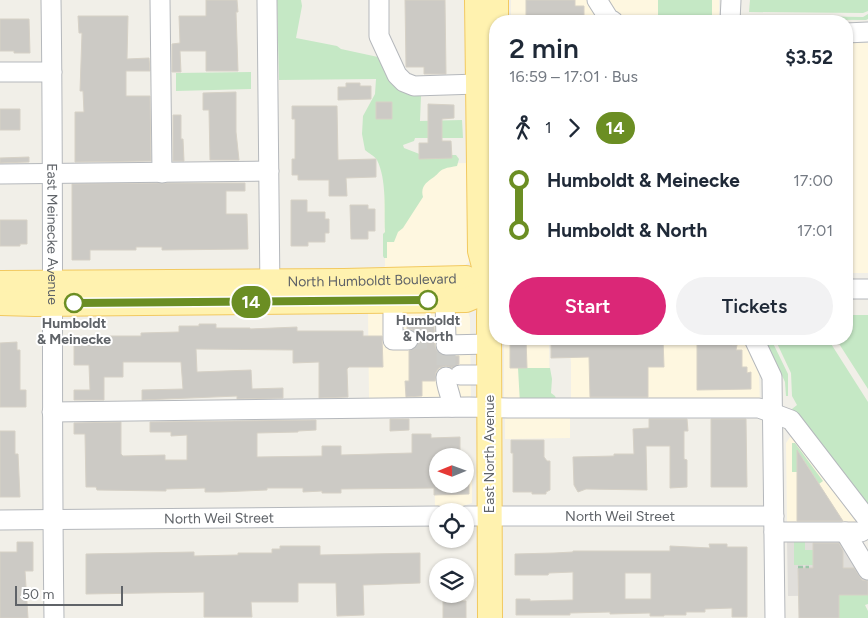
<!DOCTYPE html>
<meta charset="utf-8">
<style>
body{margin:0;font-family:Figtree,sans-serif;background:#f2f2f3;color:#1f2937;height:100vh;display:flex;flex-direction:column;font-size:19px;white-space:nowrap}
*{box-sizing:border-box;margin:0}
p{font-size:16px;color:#747a83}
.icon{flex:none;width:28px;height:28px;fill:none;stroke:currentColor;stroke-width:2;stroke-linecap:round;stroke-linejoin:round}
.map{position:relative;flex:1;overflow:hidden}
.panel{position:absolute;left:489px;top:15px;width:364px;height:330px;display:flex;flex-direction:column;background:#fff;border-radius:20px;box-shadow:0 1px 4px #0004}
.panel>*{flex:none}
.badge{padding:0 10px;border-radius:16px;font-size:18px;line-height:32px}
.needle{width:32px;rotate:269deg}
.fabs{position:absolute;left:429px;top:448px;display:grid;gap:10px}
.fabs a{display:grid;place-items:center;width:45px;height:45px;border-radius:50%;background:#fff;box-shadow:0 1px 4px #0004;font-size:25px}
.scale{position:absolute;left:15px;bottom:12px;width:108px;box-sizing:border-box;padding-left:5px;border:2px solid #5f6368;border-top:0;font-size:14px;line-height:18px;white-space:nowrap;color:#5f6368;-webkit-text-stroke:4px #fff;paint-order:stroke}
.map>.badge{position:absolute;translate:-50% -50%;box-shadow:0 0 0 2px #fff}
.legs{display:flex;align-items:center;gap:8px;height:55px;padding:0 20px;font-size:16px}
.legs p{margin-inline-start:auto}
.overview{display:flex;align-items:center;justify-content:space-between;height:85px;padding:0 20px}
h1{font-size:28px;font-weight:600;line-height:38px}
.cta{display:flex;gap:10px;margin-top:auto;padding:10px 20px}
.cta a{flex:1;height:58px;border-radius:30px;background:#db2777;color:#fff;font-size:20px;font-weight:600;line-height:58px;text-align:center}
.cta a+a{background:#f2f2f3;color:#1f2937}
ul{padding:0 20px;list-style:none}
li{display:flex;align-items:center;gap:18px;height:50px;font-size:19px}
li i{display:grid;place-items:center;width:8px;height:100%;margin:0 6px;background:currentColor}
li i::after{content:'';width:12px;height:12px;margin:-6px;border:4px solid;border-radius:50%;background:#fff}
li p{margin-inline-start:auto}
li:first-child i{background:linear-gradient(#0000 50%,currentColor 0)}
li:last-child i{background:linear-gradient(currentColor 50%,#0000 0)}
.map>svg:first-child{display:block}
.commercial{fill:#fef7e0}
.industrial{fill:#e0deda}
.green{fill:#c5e8c5}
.building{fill:#cccac5;stroke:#d6d1c6;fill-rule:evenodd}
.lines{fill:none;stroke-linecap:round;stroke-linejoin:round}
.minor-tunnel{stroke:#ccccc8;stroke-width:19;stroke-dasharray:19 9;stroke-linecap:butt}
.minor-casing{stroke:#b5b8bc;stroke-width:21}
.major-casing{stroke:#f2c960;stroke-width:26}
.path{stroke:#9cc7a9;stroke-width:2.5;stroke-dasharray:5 2.5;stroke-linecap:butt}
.minor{stroke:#fff;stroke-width:19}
.major{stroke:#fff2af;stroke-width:24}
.line-1-casing{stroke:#fff;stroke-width:11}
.line-1{stroke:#6b8e23;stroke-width:8}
.stop-1-dot{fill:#fff;stroke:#6b8e23;stroke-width:2.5}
.labels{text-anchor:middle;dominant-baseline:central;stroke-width:4;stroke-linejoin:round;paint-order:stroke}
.street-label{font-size:14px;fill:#5f6368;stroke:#fff}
.stop-label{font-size:14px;font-weight:bold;fill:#5f6368;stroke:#fff}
</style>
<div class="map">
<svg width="868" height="618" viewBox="0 0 868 618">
<rect width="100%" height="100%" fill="#f1efe8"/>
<path class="commercial" d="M511 0H719V21H511Z
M846 43H868V273H846Z
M470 163 471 256 468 263 464 266 382 271 385 266 384 164Z
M368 310H465L468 312 470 318 471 401 369 399Z
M504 339H549L550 404H504Z
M569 339H744L759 374 760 404 571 403V363Z
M505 414H570V438L505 439Z
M790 437H794L857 523 790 524 787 523 786 443Z
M465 460H472V503L463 506 435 507 434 461 438 484H465Z"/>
<path class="industrial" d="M787 539H843L868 579V595L788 596Z"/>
<path class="green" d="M277 0H301L302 6 296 38 337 46 341 49 378 57 408 93 421 96 420 121 462 120 463 138H415L414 141 403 145 404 148 422 155H456L459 159 457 166C453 167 448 167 444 169 440 170 438 174 434 177 427 182 420 186 423 197L403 228 398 232 394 242H387V258H384L383 256V234L385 232C384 210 387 180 377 160 374 155 369 154 365 150L362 134 363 116 375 94 376 79 279 80Z
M658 0H712V21H704L702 17H658Z
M750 0H868V11L863 13 749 12Z
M868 14V19L866 20 765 19 761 21H749V15L863 17Z
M251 72V89L176 91V73Z
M846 315H868V389L836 339H846Z
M765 339H771L788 374V396H786L785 382Z
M775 339H828L868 402V508L792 409 797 405 792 396 791 373Z
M518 368H550L552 379 551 393 555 396 557 401 520 404Z
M792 443H795L823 481 819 484 803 459H797V472H792Z
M794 539H805V550H813L815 565H794Z
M804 595H868V604L865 605 868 611V618H839V601Z"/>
<path class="building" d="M206 0H237L238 12H236L238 71H206V51H180L181 72H172V44L180 43 179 16H206Z
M405 0H445L446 74H424V67H406Z
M526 0H575V6H584V21H526Z
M78 16H128L127 59 149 58 150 71H126V96H150L151 161 75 162V112H84L83 91H80L82 33H79Z
M0 19H29L30 53H14V51H0Z
M346 83H360V86H371V99L338 100V87H346Z
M236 92V132L239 160H210L209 110H203V93Z
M376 102H392V119H376Z
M428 104 454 105V118L442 119V141H451L452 158 419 159V143H428Z
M292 106H337L338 160 376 159V177L346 178 347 196H329V180H298V175H292V159H295V119H292Z
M0 109H20V130H0Z
M173 115H181V139H183L184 161H173Z
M29 157V162L0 163V158Z
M159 183H245V191H226V214H247L248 249 162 250V247H136V250H90V260H72V184Z
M291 200H307V212H325V219H329V233H325V242H308V246H291Z
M350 205H368V209H375V231H368V239H351Z
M0 220H27V244H20V246H0Z
M199 324H216V328H250V329L297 327V331H363V336H382L383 367H349L347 369 348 397 319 398V362L293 363V350L196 349 197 372 251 370 252 389 283 388V398L237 399V396L142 400V390L183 389 181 362H123V377H104V400H74V390H90L89 365H74V339L106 338V336H141V333L179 332V326H199Z
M434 325 435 346 437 351 440 355 446 356H459V364L452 368 446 366 439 368 436 372 435 381H422V396L406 397 405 381H409V351L417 346 419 340 417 334 413 330 407 329V326Z
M510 339H526L527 368H510Z
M553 339H566V344H589V339H663L664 367H648V397H590L589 357 551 358V344H554Z
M697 339H732V345H737L736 350H742V367H747V373L751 372V389L697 390Z
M17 342V350H20V390H26V407H0V343Z
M390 419H409V430L390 431Z
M649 419H687L688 431H684V459L687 460V487L670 488V446H646L647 490 586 489 578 492 574 485 573 457 614 456V454H634L633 429 649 428Z
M711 419H746L747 487H711Z
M316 420V430L298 431V432L257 433V457L322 456V446H341V455L412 453V434H431V438L460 437V453H438V484H469V494L434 495V488L341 489V493H322V491L303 492V488H267V490L220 492H205V488L166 489V491L97 490 96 487H86L85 434H74V423L121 422V454L123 456 165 455V460H187V435L171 436V432H150V422Z
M0 431H15V454H18L20 497H0Z
M511 440H544V457L547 461H550V490L546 492V494H532V492H513V453H511Z
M797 450 819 484 843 521H797Z
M17 542H33V571H25L28 618H0V552H17Z
M813 543H839L843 551V568H854L862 580 868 581V595H839V618H799L798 568H813Z
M709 544H727V547H747V617H732V608L705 609V612H686V615H664V616H650V613L610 614V612L570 613V615H516V599H530V601L573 600V572L549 573 548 575H515V554L554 553 573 552V551H670V546L710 548ZM625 573H651V599H625Z
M280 546H320V555L420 553V583L363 585 364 615 337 616 336 583H298V602H251L252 617H204V592L86 594V554L194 552V556L238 555V553H272V549H280Z
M443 601H466V618H443Z"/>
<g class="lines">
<path class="minor-tunnel" d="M408 340 438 339
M446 346V377"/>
<defs>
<g id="minor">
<path id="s1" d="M51 0C54 206 51 412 54 618"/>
<path d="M160 0 162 173"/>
<path d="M267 0 270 294"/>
<path d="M379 0V36L397 75 404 82 414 86 478 84"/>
<path d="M597 0 609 19 613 21"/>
<path d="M730 21 731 0"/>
<path d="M846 33 868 32"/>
<path d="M0 72H52"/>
<path d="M0 174 269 171"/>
<path d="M846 289H868"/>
<path d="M445 300 446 339"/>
<path d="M393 301V340H408"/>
<path d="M754 339 772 377 775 618"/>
<path d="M446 345 489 344"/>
<path d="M460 375H489"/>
<path d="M446 377C446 388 452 396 452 407"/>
<path d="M52 412 469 407 508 408H759L791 420 868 520"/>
<path id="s2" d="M465 516H774"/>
<path id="s3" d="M0 520 438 516"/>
<path d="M774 532H861L868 528"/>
<path d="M845 532 868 570"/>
</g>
<g id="major">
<path d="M477 0 480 251 490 289"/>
<path d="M496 0V21"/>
<path id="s4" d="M0 283 344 281 466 278 490 290"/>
<path d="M0 303 35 304 466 300 490 290"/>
<path d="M490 618 489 315 490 290 495 269"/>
</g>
</defs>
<use href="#minor" class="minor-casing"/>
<use href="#major" class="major-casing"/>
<path class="path" d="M798 567H809"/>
<use href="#minor" class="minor"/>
<use href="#major" class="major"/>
</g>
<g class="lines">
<defs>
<path id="line-1" d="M74 303 428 300"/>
</defs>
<use href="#line-1" class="line-1-casing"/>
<use href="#line-1" class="line-1"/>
</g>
<g class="stop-1-dot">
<circle cx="428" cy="300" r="9"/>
<circle cx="74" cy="303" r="9"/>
</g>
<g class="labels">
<g class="street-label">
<text stroke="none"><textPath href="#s1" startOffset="234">East Meinecke Avenue</textPath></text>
<text stroke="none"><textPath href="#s4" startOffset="372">North Humboldt Boulevard</textPath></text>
<text transform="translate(489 454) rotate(-90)">East North Avenue</text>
<text stroke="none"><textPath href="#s2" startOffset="155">North Weil Street</textPath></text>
<text stroke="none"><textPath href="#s3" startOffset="219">North Weil Street</textPath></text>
</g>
<g class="stop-label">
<text x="428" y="320">Humboldt<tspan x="428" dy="16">&amp; North</tspan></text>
<text x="74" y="323">Humboldt<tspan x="74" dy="16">&amp; Meinecke</tspan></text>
</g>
</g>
</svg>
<div class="fabs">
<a><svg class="needle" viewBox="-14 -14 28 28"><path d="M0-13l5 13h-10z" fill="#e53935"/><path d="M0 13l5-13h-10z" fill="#747a83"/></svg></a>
<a><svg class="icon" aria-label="locate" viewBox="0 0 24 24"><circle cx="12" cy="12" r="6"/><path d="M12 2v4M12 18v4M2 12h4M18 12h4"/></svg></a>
<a><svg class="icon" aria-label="layers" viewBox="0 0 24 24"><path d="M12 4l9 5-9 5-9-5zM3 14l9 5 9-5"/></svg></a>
</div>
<div class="scale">50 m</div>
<b class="badge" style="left:251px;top:302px;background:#6b8e23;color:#fff">14</b>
<section class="panel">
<div class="overview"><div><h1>2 min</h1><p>16:59 – 17:01 · Bus</p></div><b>$3.52</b></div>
<div class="legs"><svg class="icon" aria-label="walk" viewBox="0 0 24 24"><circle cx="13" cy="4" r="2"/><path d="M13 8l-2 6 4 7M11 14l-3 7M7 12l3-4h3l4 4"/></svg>1<svg class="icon" aria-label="forward" viewBox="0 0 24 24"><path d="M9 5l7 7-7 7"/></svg><b class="badge" style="background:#6b8e23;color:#fff">14</b></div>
<ul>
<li><i style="color:#6b8e23"></i><b>Humboldt &amp; Meinecke</b><p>17:00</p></li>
<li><i style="color:#6b8e23"></i><b>Humboldt &amp; North</b><p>17:01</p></li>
</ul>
<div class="cta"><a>Start</a><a>Tickets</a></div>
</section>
</div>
